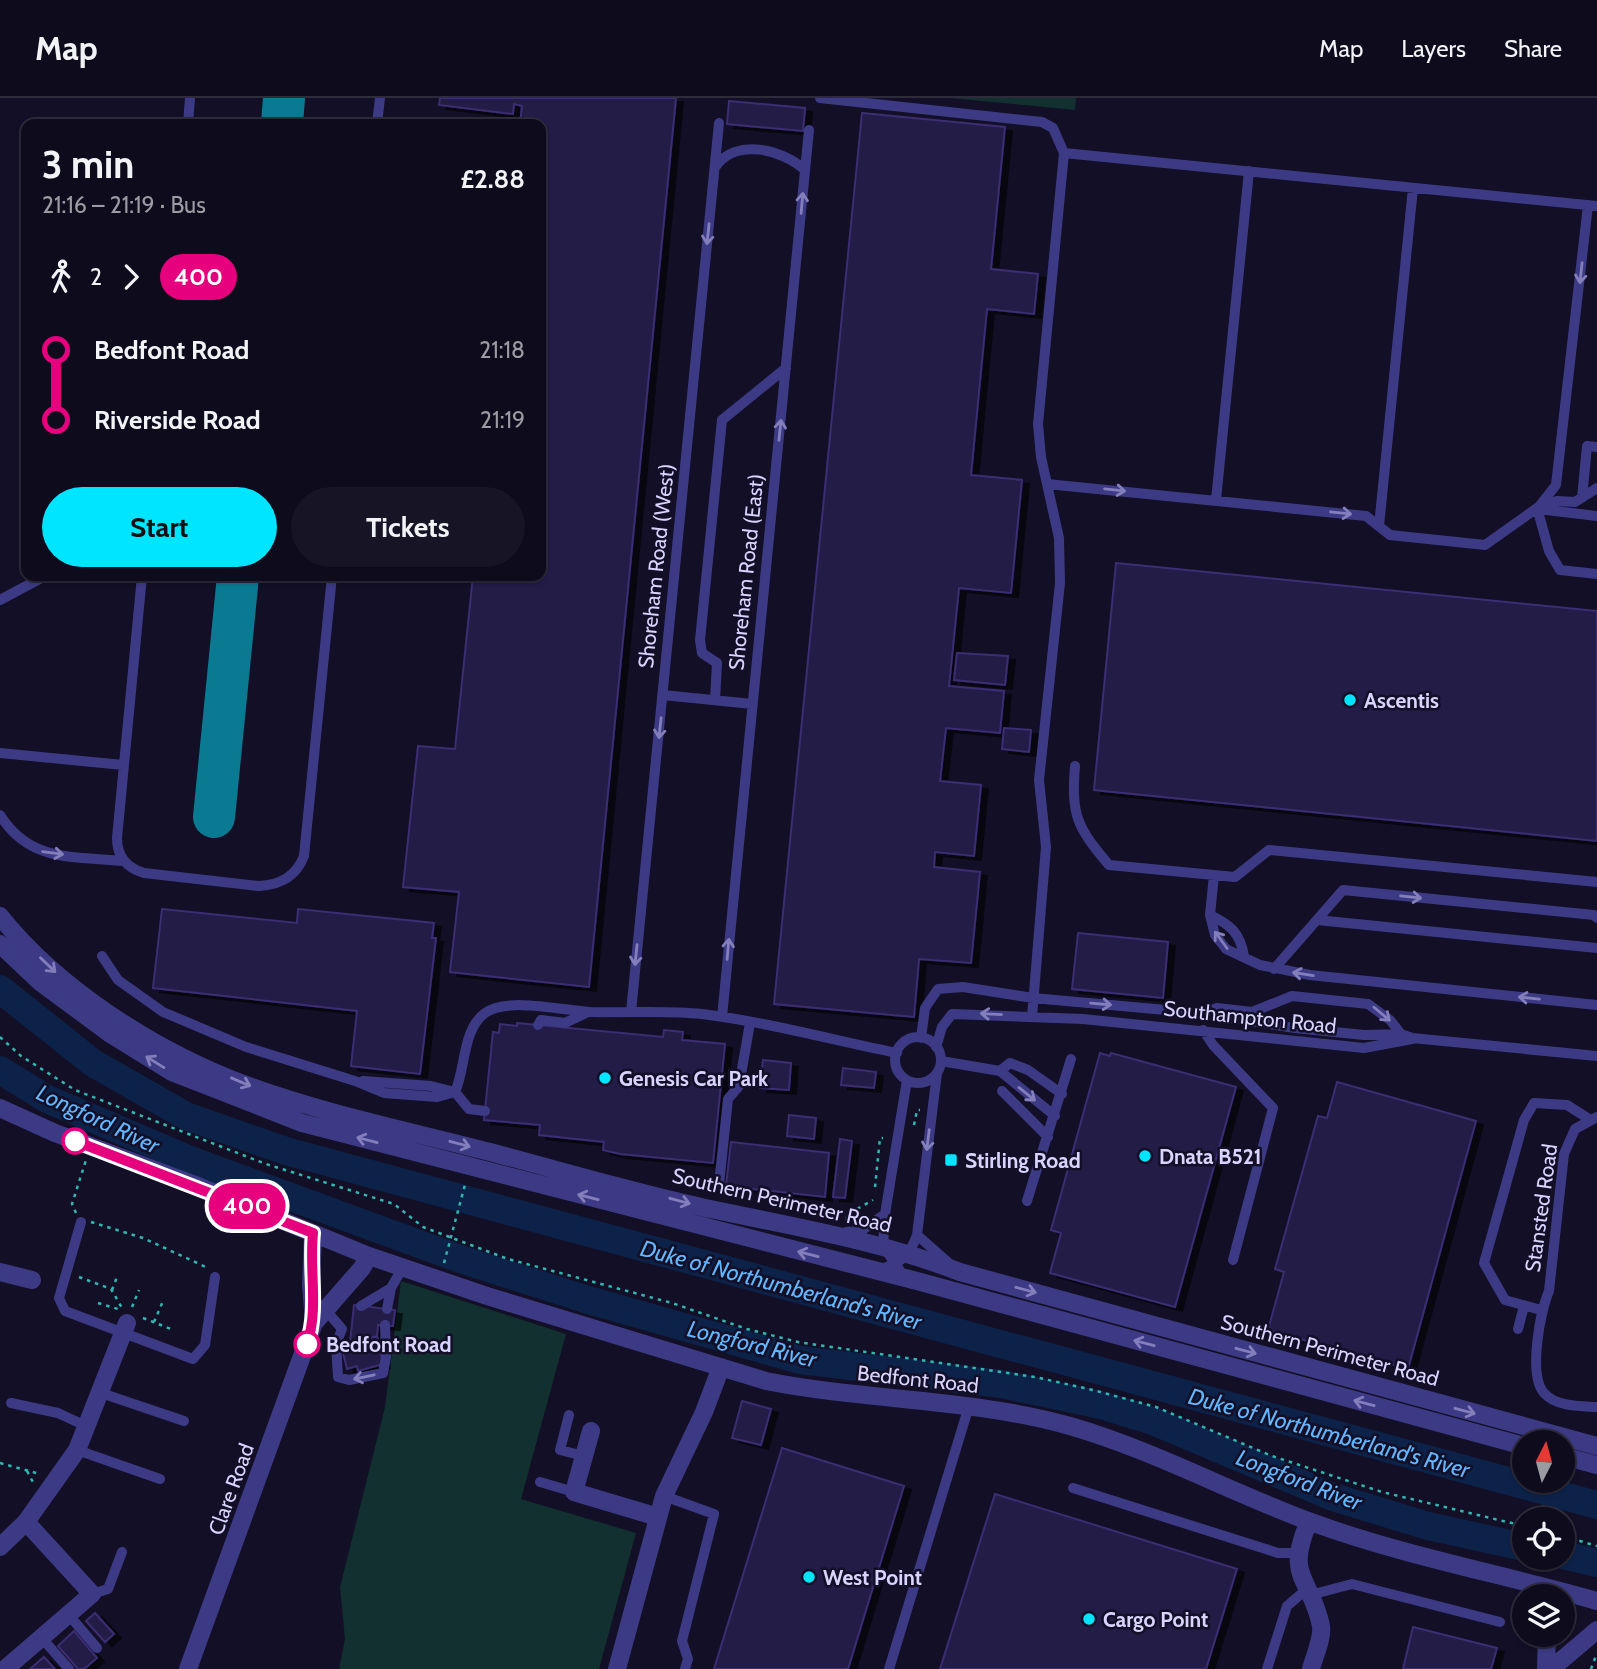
<!DOCTYPE html>
<meta charset="utf-8">
<style>
body{margin:0;font-family:Cabin,sans-serif;background:#171425;color:#f1f3f6;height:100vh;display:flex;flex-direction:column;font-size:26px;white-space:nowrap}
*{box-sizing:border-box;margin:0}
p{font-size:23px;color:#9b9ba3}
.icon{flex:none;width:38px;height:38px;fill:none;stroke:currentColor;stroke-width:2;stroke-linecap:round;stroke-linejoin:round}
.map{position:relative;flex:1;overflow:hidden}
.side{position:absolute;left:21px;top:21px;width:525px;height:462px;display:flex;flex-direction:column;background:#0e0b1c;border-radius:14px;box-shadow:0 2px 5px #0004,0 0 0 2px #2e2b3b}
.side>*{flex:none}
.badge{padding:0 14px;border-radius:23px;font-size:24px;line-height:46px}
.needle{width:46px;rotate:6deg}
.fabs{position:absolute;left:1512px;top:1332px;display:grid;gap:14px}
.fabs a{display:grid;place-items:center;width:63px;height:63px;border-radius:50%;background:#0e0b1c;box-shadow:0 2px 5px #0004,0 0 0 2px #2e2b3b;font-size:35px}
.map>.badge{position:absolute;translate:-50% -50%;box-shadow:0 0 0 4px #fff}
.legs{display:flex;align-items:center;gap:10px;height:77px;padding:0 21px;font-size:23px}
.legs p{margin-inline-start:auto}
.summary{display:flex;align-items:center;justify-content:space-between;height:119px;padding:0 21px}
h1{font-size:38px;font-weight:800;line-height:52px}
.cta{display:flex;gap:14px;margin-top:auto;padding:14px 21px}
.cta a{flex:1;height:80px;border-radius:42px;background:#00e5ff;color:#111;font-size:28px;font-weight:800;line-height:80px;text-align:center}
.cta a+a{background:#171425;color:#f1f3f6}
ul{padding:0 21px;list-style:none}
li{display:flex;align-items:center;gap:24px;height:70px;font-size:26px}
li i{display:grid;place-items:center;width:10px;height:100%;margin:0 9px;background:currentColor}
li i::after{content:'';width:18px;height:18px;margin:-9px;border:5px solid;border-radius:50%;background:#0e0b1c}
li p{margin-inline-start:auto}
li:first-child i{background:linear-gradient(#0000 50%,currentColor 0)}
li:last-child i{background:linear-gradient(currentColor 50%,#0000 0)}
header{display:flex;align-items:center;gap:42px;box-sizing:border-box;height:98px;padding:0 35px;background:#0e0b1c;border-bottom:2px solid #2e2b3b}
header strong{font-size:33px}
nav{display:flex;gap:38px;margin-inline-start:auto;font-size:24px}
.map>svg:first-child{display:block}
.green{fill:#12302f}
.lines{fill:none;stroke-linecap:round;stroke-linejoin:round}
.river{stroke:#0c2248;stroke-width:28}
.taxiway{stroke:#0a7a92;stroke-width:42}
.building{fill:#241b47;stroke:#3b2d73;stroke-width:2;filter:url(#shadow)}
.path{stroke:#2fb8b0;stroke-width:2.5;stroke-dasharray:3.5 5;stroke-linecap:butt}
.service{stroke:#3d3a85;stroke-width:10}
.minor{stroke:#3d3a85;stroke-width:18}
.tertiary{stroke:#3d3a85;stroke-width:18}
.oneway{stroke:#837fbc}
.line-1-casing{stroke:#fff;stroke-width:16}
.line-1{stroke:#e6007e;stroke-width:10}
.poi-dot{fill:#00e5ff;stroke:#130f26;stroke-width:2.5}
.stop-1-dot{fill:#fff;stroke:#e6007e;stroke-width:3.5}
.labels{text-anchor:middle;dominant-baseline:central;stroke-width:5;stroke-linejoin:round;paint-order:stroke}
.street-label{font-size:21px;fill:#d9d4ff;stroke:#130f26}
.poi-label{font-size:21px;font-weight:bold;fill:#d9d4ff;stroke:#130f26;text-anchor:start}
.stop-label{font-size:21px;font-weight:bold;fill:#d9d4ff;stroke:#130f26;text-anchor:start}
.water-label{font-size:23px;font-style:italic;fill:#62b6ff;stroke:#130f26}
</style>
<header>
<strong>Map</strong>
<nav><a>Map</a><a>Layers</a><a>Share</a></nav>
</header>
<div class="map">
<svg width="1597" height="1571" viewBox="0 0 1597 1571">
<defs>
<filter id="shadow"><feDropShadow dx="7" dy="4" stdDeviation="0" flood-color="#0009"/></filter>
</defs>
<rect width="100%" height="100%" fill="#130f26"/>
<path class="green" d="M950 0H1076L1075 12Z
M401 1183 566 1236 521 1401 636 1435 599 1571H339L345 1541 340 1489 385 1309Z"/>
<g class="lines">
<path class="river" d="M0 891 93 965 186 1018 286 1053 1597 1407
M0 972 47 1001 190 1062 460 1161 585 1201 800 1262 1001 1286 1101 1307 1153 1323 1333 1399 1428 1428 1524 1449
M1563 1457 1597 1465"/>
<path class="taxiway" d="M282 26 284 0
M214 719 238 478"/>
</g>
<path class="building" d="M440 0H676L589 889 450 874 459 794 403 789 418 648 455 651 473 478H541V26H520L522 8 514 6 513 16 439 7Z
M729 3 805 10 803 33 727 26Z
M862 15 1005 29 991 171 1038 176 1034 216 987 211 971 377 1022 382 1011 495 959 490 949 588 1004 593 1000 635 946 630 940 683 981 687 974 758 935 754 934 769 980 774 971 865 919 861 914 919 774 906Z
M1116 465 1597 513V743L1094 692Z
M957 555 1008 558 1005 587 954 582Z
M1004 630 1031 632 1029 654 1002 651Z
M162 811 297 825 298 811 434 825 432 840H436L420 976 351 968 357 913 153 890Z
M1078 835 1168 844 1163 900 1072 891Z
M517 925 663 939 664 932 683 934 682 942 725 946 713 1065 620 1056 603 1052 604 1044 539 1037 540 1027 484 1022 493 934 499 935 500 926 517 928Z
M1100 955 1110 958 1111 955 1236 989 1175 1209 1050 1175 1061 1135 1051 1132Z
M763 962 791 965 789 992 760 990Z
M843 970 876 974 874 990 841 987Z
M1337 984 1476 1023 1408 1271 1268 1232 1284 1174 1275 1171 1318 1018 1327 1020Z
M789 1017 816 1020 814 1041 787 1038Z
M840 1041 852 1043 845 1100 833 1099Z
M731 1044 829 1055 825 1099 726 1088Z
M354 1207 395 1212 393 1228 378 1227 377 1238 350 1245Z
M377 1238 383 1266 358 1273 357 1268 347 1271 342 1251 351 1248 350 1245Z
M742 1303 771 1311 761 1347 732 1340Z
M782 1350 904 1388 848 1571H714Z
M995 1396 1237 1471 1206 1571H940Z
M95 1515 114 1536 105 1544 86 1523Z
M1413 1529 1497 1550 1491 1571H1403Z
M74 1533 97 1560 84 1571H78L58 1548Z
M44 1559 55 1571H30Z"/>
<g class="lines">
<path class="path" d="M0 939 21 958 75 992 266 1066 394 1106 423 1129 508 1161 672 1205 747 1231 798 1244 1035 1279 1093 1292 1156 1309 1272 1358 1382 1394 1524 1428
M914 1027 917 1012H920
M875 1089 880 1040H883
M76 1115 72 1106 86 1062
M846 1122 848 1116 873 1102
M91 1124 143 1140 208 1170
M444 1165 466 1083
M79 1179 111 1191 122 1210
M112 1192 117 1179
M98 1205 118 1211
M132 1209 139 1192
M143 1220 171 1231
M154 1224 163 1203
M0 1365 40 1376
M27 1373 34 1386
M1563 1438 1597 1448
M1591 1571 1597 1555"/>
<path class="service" d="M820 0 1042 24 1053 30 1064 55 1038 326 1041 359 1059 440 1060 485 1039 682 1046 749 1032 919
M188 26 190 0
M377 26 380 0
M1064 55 1597 108
M716 68C736 40 782 51 805 72
M1047 386 1366 418 1390 437 1485 447 1537 410 1557 403 1575 404 1597 390
M1582 400 1587 348 1597 349
M1216 402 1249 73
M1537 410 1549 453 1560 472 1597 476
M1538 410 1556 387 1588 107
M1538 411 1597 418
M1379 428 1413 90
M142 478 117 740C117 759 127 770 144 775L259 788C280 787 296 779 304 758L332 478
M0 502 45 478
M663 597 752 606
M715 602 717 565 702 555 700 542 722 322 786 270
M0 655 123 667
M1075 668C1071 718 1077 729 1109 767L1235 779 1269 752 1597 784
M0 717C30 765 74 758 124 763
M1214 777 1210 817 1215 837 1226 851 1260 867 1310 877 1597 907
M1210 817C1231 827 1240 835 1244 858
M1317 822 1597 850
M102 858 118 882 163 914 246 949 355 983 384 995 437 999 455 994
M1274 871 1343 792 1594 817 1597 820
M631 914 719 25
M1203 914 1217 910 1252 914 1292 898 1368 906 1390 922 1401 936
M722 919 809 32
M538 927 541 922 565 925 586 915
M1203 932 1213 947 1273 1010 1233 1162
M895 962a23 23 0 1 1 46 0a23 23 0 1 1-46 0Z
M921 940 925 910 938 891 963 889 1033 900 1199 915 1295 930 1364 937 1401 936 1412 940 1597 958
M936 949 942 929 952 916 1083 921 1364 950 1412 941
M941 963 1000 973 1055 1018
M1000 973 1010 965 1028 972 1062 996
M363 983 431 988 455 994 469 1011 485 1013
M1002 993 1048 1039
M455 994C466 970 462 932 485 915 508 899 561 912 590 914 627 915 665 912 702 916 767 924 832 942 897 955
M1597 1019 1575 1031 1564 1056 1549 1193C1540 1214 1528 1277 1544 1295 1556 1309 1581 1308 1597 1309
M719 1086 728 1001 739 988 750 925
M1027 1103 1071 961
M81 1124 59 1200 65 1213 193 1261 205 1247 215 1179
M846 1134 861 1133 885 1116
M917 1137 951 1167
M881 1171C901 1165 910 1157 917 1137L937 975
M899 1171 883 1148 885 1116 907 982
M361 1208 391 1190
M324 1210 342 1231 336 1246 338 1279 349 1282 383 1275 386 1259 385 1227
M387 1211 391 1190 403 1169
M1541 1212 1505 1202 1484 1165 1524 1022 1534 1005 1567 1007 1589 1021
M1518 1231 1524 1208
M101 1295 184 1323
M11 1305 58 1315 88 1329
M569 1317 560 1352 584 1358
M77 1352 160 1381
M540 1384 574 1394
M1073 1390 1278 1455H1297
M664 1398 714 1416 682 1543 688 1561 685 1571
M92 1496 108 1491 122 1454
M1310 1497 1352 1486 1500 1524
M68 1516 97 1550
M41 1539 69 1571
M889 1571 969 1308
M1267 1571 1287 1508 1307 1491"/>
<path class="minor" d="M0 1010 55 1035 198 1088 369 1158 487 1198 766 1283C866 1303 971 1300 1070 1328 1153 1352 1230 1394 1311 1424 1404 1458 1502 1476 1597 1503
M313 1135 311 1187 314 1225
M0 1174 32 1182
M591 1333 574 1394 658 1419
M1309 1423C1284 1481 1311 1478 1321 1528 1323 1540 1314 1559 1311 1571
M0 1449 26 1424 77 1352 127 1225
M5 1571 92 1496 26 1424
M188 1571 314 1225 362 1170 369 1158
M617 1571 664 1398 704 1314 721 1269
M1546 1571 1547 1536
M1551 1571 1597 1532"/>
<path class="tertiary" d="M0 818C59 892 157 954 246 987 325 1016 409 1033 490 1054 566 1074 643 1097 720 1113 802 1130 882 1144 960 1174L1597 1348
M0 846 40 884 109 935 172 974 302 1025 917 1183 1524 1348
M1563 1358 1597 1367"/>
</g>
<defs><path id="oneway-shaft" d="M-6 0H5M1.5-3L5.5 0L1.5 3" fill="none" stroke-width="1.6" stroke-linecap="round" stroke-linejoin="round" transform="scale(1.75)"/></defs>
<g class="oneway">
<use href="#oneway-shaft" transform="translate(802 105) rotate(-85)"/>
<use href="#oneway-shaft" transform="translate(708 136) rotate(96)"/>
<use href="#oneway-shaft" transform="translate(1581 175) rotate(96)"/>
<use href="#oneway-shaft" transform="translate(780 332) rotate(-84)"/>
<use href="#oneway-shaft" transform="translate(1115 392) rotate(6)"/>
<use href="#oneway-shaft" transform="translate(1341 415) rotate(6)"/>
<use href="#oneway-shaft" transform="translate(660 630) rotate(96)"/>
<use href="#oneway-shaft" transform="translate(53 755) rotate(8)"/>
<use href="#oneway-shaft" transform="translate(1411 799) rotate(6)"/>
<use href="#oneway-shaft" transform="translate(1221 842) rotate(-126)"/>
<use href="#oneway-shaft" transform="translate(728 851) rotate(-85)"/>
<use href="#oneway-shaft" transform="translate(636 857) rotate(96)"/>
<use href="#oneway-shaft" transform="translate(48 867) rotate(44)"/>
<use href="#oneway-shaft" transform="translate(1303 876) rotate(-171)"/>
<use href="#oneway-shaft" transform="translate(1529 900) rotate(-174)"/>
<use href="#oneway-shaft" transform="translate(1101 906) rotate(5)"/>
<use href="#oneway-shaft" transform="translate(991 916) rotate(-177)"/>
<use href="#oneway-shaft" transform="translate(1382 916) rotate(40)"/>
<use href="#oneway-shaft" transform="translate(155 964) rotate(-148)"/>
<use href="#oneway-shaft" transform="translate(241 984) rotate(23)"/>
<use href="#oneway-shaft" transform="translate(1027 996) rotate(39)"/>
<use href="#oneway-shaft" transform="translate(367 1042) rotate(-165)"/>
<use href="#oneway-shaft" transform="translate(928 1042) rotate(97)"/>
<use href="#oneway-shaft" transform="translate(460 1046) rotate(15)"/>
<use href="#oneway-shaft" transform="translate(588 1099) rotate(-166)"/>
<use href="#oneway-shaft" transform="translate(680 1103) rotate(15)"/>
<use href="#oneway-shaft" transform="translate(808 1156) rotate(-166)"/>
<use href="#oneway-shaft" transform="translate(1026 1192) rotate(15)"/>
<use href="#oneway-shaft" transform="translate(1144 1245) rotate(-165)"/>
<use href="#oneway-shaft" transform="translate(1246 1253) rotate(15)"/>
<use href="#oneway-shaft" transform="translate(364 1279) rotate(168)"/>
<use href="#oneway-shaft" transform="translate(1364 1305) rotate(-165)"/>
<use href="#oneway-shaft" transform="translate(1465 1313) rotate(15)"/>
</g>
<g class="lines">
<defs>
<path id="line-1" d="M75 1043 313 1135C309 1172 319 1211 307 1246"/>
</defs>
<use href="#line-1" class="line-1-casing"/>
<use href="#line-1" class="line-1"/>
</g>
<g class="poi-dot">
<circle cx="1350" cy="602" r="7"/>
<circle cx="605" cy="980" r="7"/>
<circle cx="1145" cy="1058" r="7"/>
<rect x="944" y="1055" width="14" height="14" rx="3.5"/>
<circle cx="809" cy="1479" r="7"/>
<circle cx="1089" cy="1521" r="7"/>
</g>
<g class="stop-1-dot">
<circle cx="75" cy="1043" r="12"/>
<circle cx="307" cy="1246" r="12"/>
</g>
<g class="labels">
<g class="street-label">
<text transform="translate(656 468) rotate(-84)">Shoreham Road (West)</text>
<text transform="translate(746 474) rotate(-84)">Shoreham Road (East)</text>
<text transform="translate(1250 919) rotate(6)">Southampton Road</text>
<text transform="translate(782 1102) rotate(13)">Southern Perimeter Road</text>
<text transform="translate(1541 1110) rotate(-82)">Stansted Road</text>
<text transform="translate(1330 1252) rotate(15)">Southern Perimeter Road</text>
<text transform="translate(918 1281) rotate(6)">Bedfont Road</text>
<text transform="translate(231 1391) rotate(-70)">Clare Road</text>
</g>
<g class="poi-label">
<text x="1364" y="602">Ascentis</text>
<text x="619" y="980">Genesis Car Park</text>
<text x="1159" y="1058">Dnata B521</text>
<text x="965" y="1062">Stirling Road</text>
<text x="823" y="1479">West Point</text>
<text x="1103" y="1521">Cargo Point</text>
</g>
<g class="stop-label">
<text x="326" y="1246">Bedfont Road</text>
</g>
<g class="water-label">
<text transform="translate(98 1021) rotate(25)">Longford River</text>
<text transform="translate(781 1187) rotate(15)">Duke of Northumberland's River</text>
<text transform="translate(752 1246) rotate(14)">Longford River</text>
<text transform="translate(1329 1335) rotate(15)">Duke of Northumberland's River</text>
<text transform="translate(1299 1382) rotate(21)">Longford River</text>
</g>
</g>
</svg>
<div class="fabs">
<a><svg class="needle" viewBox="-14 -14 28 28"><path d="M0-13l5 13h-10z" fill="#e53935"/><path d="M0 13l5-13h-10z" fill="#9b9ba3"/></svg></a>
<a><svg class="icon" aria-label="locate" viewBox="0 0 24 24"><circle cx="12" cy="12" r="6"/><path d="M12 2v4M12 18v4M2 12h4M18 12h4"/></svg></a>
<a><svg class="icon" aria-label="layers" viewBox="0 0 24 24"><path d="M12 4l9 5-9 5-9-5zM3 14l9 5 9-5"/></svg></a>
</div>
<b class="badge" style="left:247px;top:1108px;background:#e6007e;color:#fff">400</b>
<section class="side">
<div class="summary"><div><h1>3 min</h1><p>21:16 – 21:19 · Bus</p></div><b>£2.88</b></div>
<div class="legs"><svg class="icon" aria-label="walk" viewBox="0 0 24 24"><circle cx="13" cy="4" r="2"/><path d="M13 8l-2 6 4 7M11 14l-3 7M7 12l3-4h3l4 4"/></svg>2<svg class="icon" aria-label="forward" viewBox="0 0 24 24"><path d="M9 5l7 7-7 7"/></svg><b class="badge" style="background:#e6007e;color:#fff">400</b></div>
<ul>
<li><i style="color:#e6007e"></i><b>Bedfont Road</b><p>21:18</p></li>
<li><i style="color:#e6007e"></i><b>Riverside Road</b><p>21:19</p></li>
</ul>
<div class="cta"><a>Start</a><a>Tickets</a></div>
</section>
</div>
